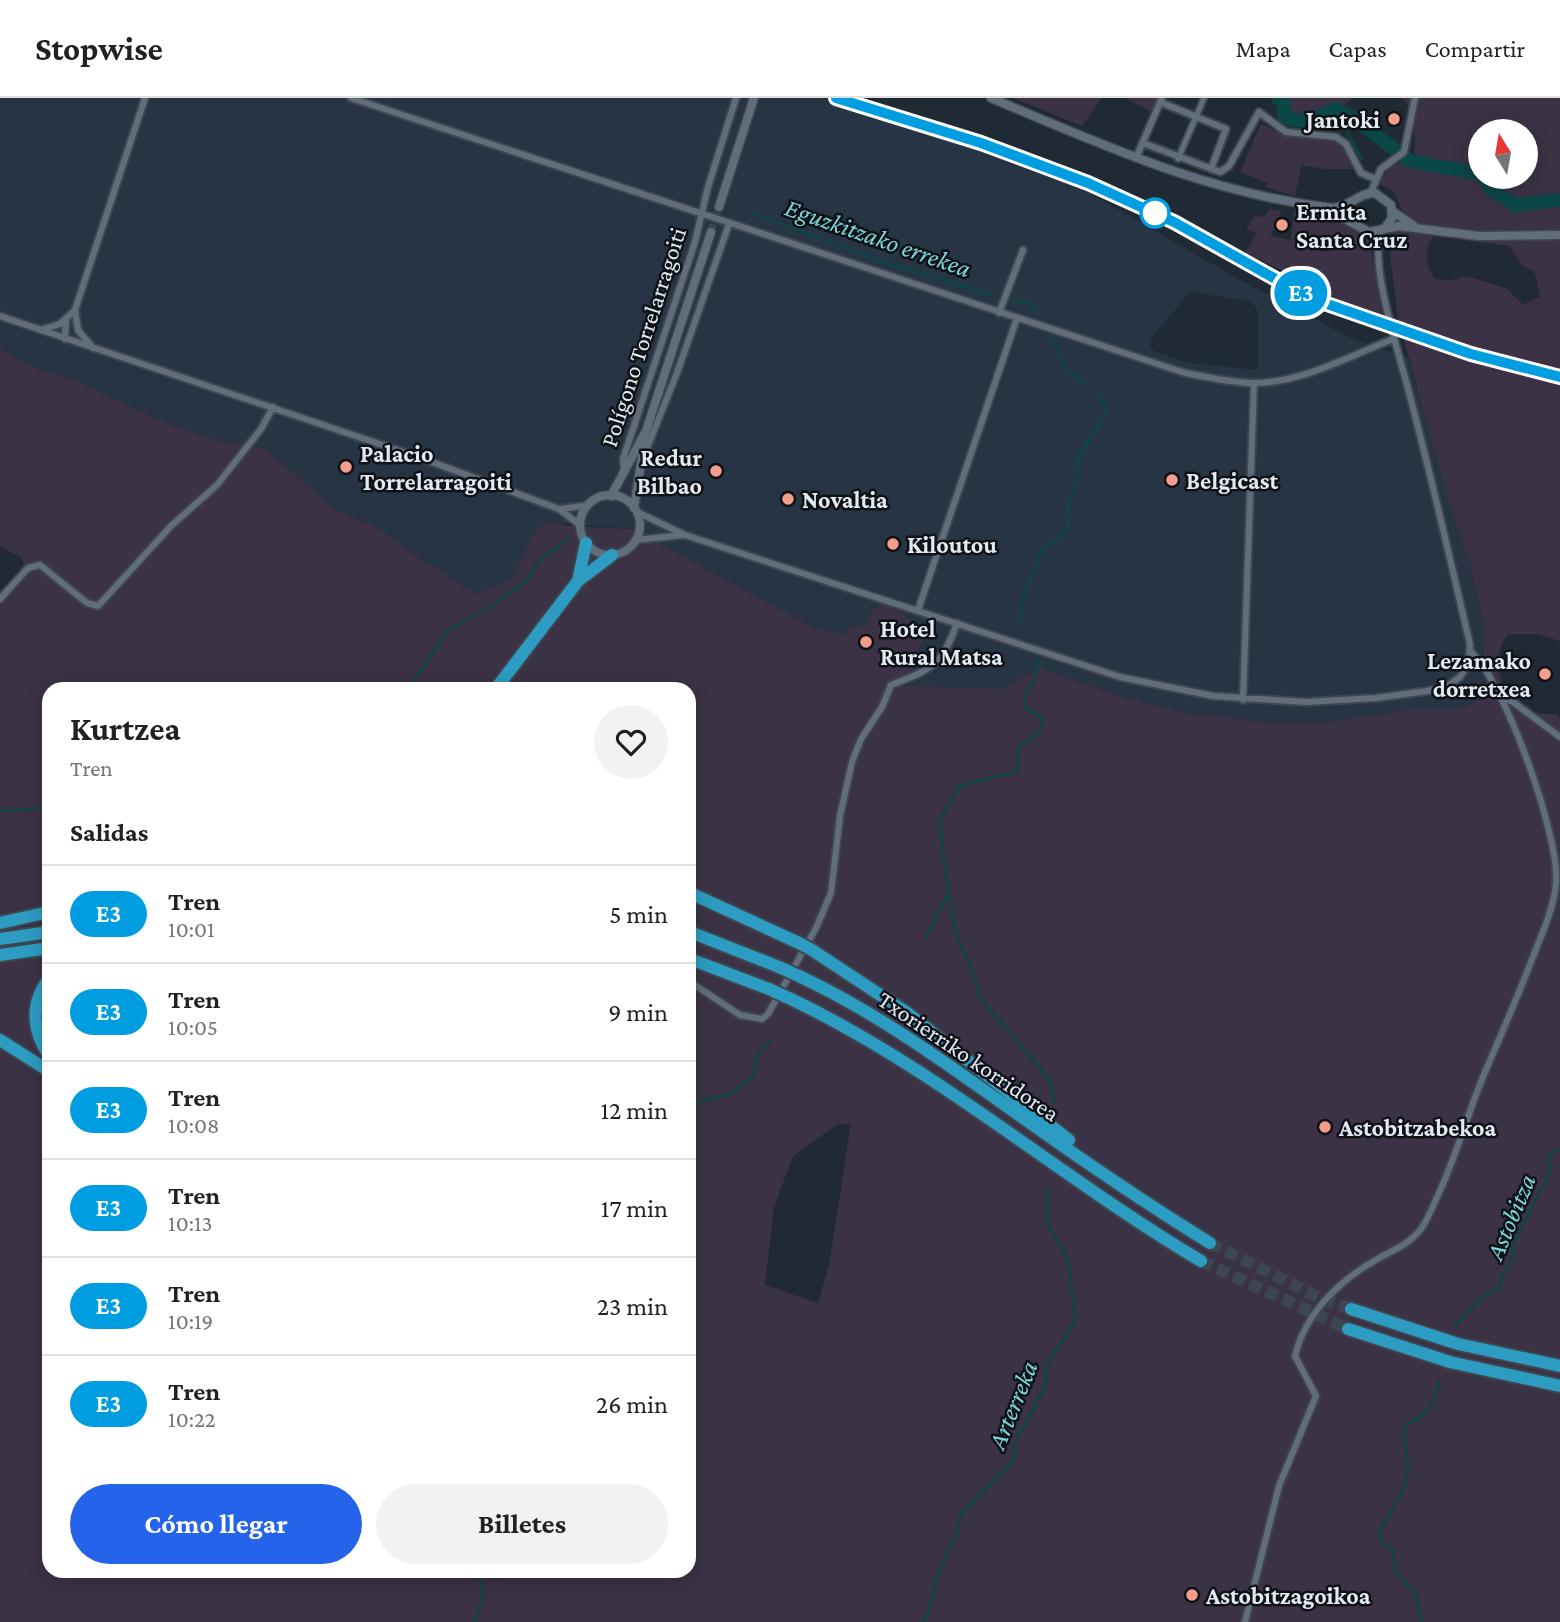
<!DOCTYPE html>
<html lang="es">
<meta charset="utf-8">
<style>
body{margin:0;font-family:"Crimson Pro",serif;background:#f2f2f2;color:#202124;height:100vh;display:flex;flex-direction:column;font-size:26px;white-space:nowrap}
*{box-sizing:border-box;margin:0}
p{font-size:23px;color:#757577}
.icon{flex:none;width:38px;height:38px;fill:none;stroke:currentColor;stroke-width:2;stroke-linecap:round;stroke-linejoin:round}
.map{position:relative;flex:1;overflow:hidden}
.sheet{position:absolute;left:42px;top:584px;width:654px;height:896px;display:flex;flex-direction:column;background:#fff;border-radius:21px;box-shadow:0 4px 18px #0003}
.sheet>*{flex:none}
.badge{padding:0 14px;border-radius:23px;font-size:24px;line-height:46px}
.needle{width:46px;rotate:349deg}
.controls{position:absolute;left:1468px;top:21px;display:grid;gap:14px}
.controls a{display:grid;place-items:center;width:70px;height:70px;border-radius:50%;background:#fff;box-shadow:0 4px 18px #0003;font-size:35px}
.map>.badge{position:absolute;translate:-50% -50%;box-shadow:0 0 0 4px #fff}
h2{padding:0 28px;font-size:26px;line-height:63px}
.round{display:grid;place-items:center;flex:none;width:74px;height:74px;border-radius:37px;background:#f2f2f2}
.headline{display:flex;align-items:center;justify-content:space-between;height:119px;padding:0 28px}
h1{font-size:33px;font-weight:700;line-height:52px}
.primary-button{display:flex;gap:14px;margin-top:auto;padding:14px 28px}
.primary-button a{flex:1;height:80px;border-radius:42px;background:#2563eb;color:#fff;font-size:28px;font-weight:700;line-height:80px;text-align:center}
.primary-button a+a{background:#f2f2f2;color:#202124}
ul{padding:0;list-style:none}
li{display:flex;align-items:center;gap:21px;height:98px;padding:0 28px;border-top:2px solid #e0e0e0}
li div{flex:1}
li b{display:block;font-size:26px}
li em{font-style:normal}
li .badge{min-width:77px;font-weight:700;text-align:center}
header{display:flex;align-items:center;gap:42px;box-sizing:border-box;height:98px;padding:0 35px;background:#fff;border-bottom:2px solid #e0e0e0}
header strong{font-size:33px}
nav{display:flex;gap:38px;margin-inline-start:auto;font-size:24px}
.map>svg:first-child{display:block}
.built{fill:#263444;fill-rule:evenodd}
.green{fill:#3c3246;fill-rule:evenodd}
.lines{fill:none;stroke-linecap:round;stroke-linejoin:round}
.stream{stroke:#0c4748;stroke-width:2.5}
.river{stroke:#0c4748;stroke-width:14}
.tertiary-tunnel{stroke:#3d4751;stroke-width:8;stroke-dasharray:8 4;stroke-linecap:butt}
.motorway-tunnel{stroke:#3d4751;stroke-width:12;stroke-dasharray:12 6;stroke-linecap:butt}
.pedestrian-casing{stroke:#3e464f;stroke-width:9}
.minor-casing{stroke:#3e464f;stroke-width:10}
.tertiary-casing{stroke:#3e464f;stroke-width:11}
.motorway-casing{stroke:#3e464f;stroke-width:16}
.pedestrian{stroke:#626d7b;stroke-width:5}
.minor{stroke:#626d7b;stroke-width:6}
.tertiary{stroke:#626d7b;stroke-width:8}
.motorway{stroke:#2c9cc2;stroke-width:12}
.rail-casing{stroke:#c0c7d0;stroke-width:5}
.rail{stroke:#0e1217;stroke-width:2.5;stroke-dasharray:8;stroke-linecap:butt}
.motorway-bridge-casing{stroke:#3e464f;stroke-width:16;stroke-linecap:butt}
.motorway-bridge{stroke:#2c9cc2;stroke-width:12}
.line-casing{stroke:#fff;stroke-width:16}
.line{stroke:#009de0;stroke-width:10}
.poi-dot{fill:#f49d8d;stroke:#0e1217;stroke-width:2.5}
.stop-dot{fill:#fff;stroke:#009de0;stroke-width:3.5}
.labels{text-anchor:middle;dominant-baseline:central;stroke-width:5;stroke-linejoin:round;paint-order:stroke}
.poi-label{font-size:24px;font-weight:bold;fill:#e4eaf2;stroke:#0e1217;text-anchor:start}
.street-label{font-size:24px;fill:#e4eaf2;stroke:#0e1217}
.water-label{font-size:26px;font-style:italic;fill:#7cd5d8;stroke:#0e1217}
</style>
<header>
<strong>Stopwise</strong>
<nav><a>Mapa</a><a>Capas</a><a>Compartir</a></nav>
</header>
<div class="map">
<svg width="1560" height="1524" viewBox="0 0 1560 1524">
<rect width="100%" height="100%" fill="#202a35"/>
<path class="built" d="M0 0H822L964 44 1074 86 1235 179 1348 239 1408 260 1470 464 1483 524 1485 600 1459 611 1408 612 1320 625H1272L1181 614 1129 601 1041 571 1023 578 1005 591 893 590 890 584 900 585 930 531 916 528 890 507 877 508 866 527 850 528 847 536 816 531 633 431 546 424 526 452 511 482 475 496 432 467V470L381 432 333 410 264 350 218 344 169 326 74 282 33 269 0 250ZM1190 194 1249 203 1254 207 1258 213V272L1188 265 1154 253 1150 248 1152 239Z"/>
<path class="green" d="M1013 0H1102L1082 28Z
M1126 0H1159L1151 14Z
M1272 0H1352C1331 23 1288 38 1272 0Z
M1401 0H1560V543L1538 536H1509C1501 542 1500 551 1499 561 1497 596 1522 619 1557 616L1560 620V1524H0V495L20 478 24 468 22 460 0 448V250L33 269 74 282 169 326 218 343 264 350 333 410 381 432 431 469V466L475 496 511 482 531 440 543 425 555 424 568 428 633 431 816 531 847 536 850 528 866 527 873 511 884 506C903 510 911 531 931 531 927 540 919 547 916 556 912 566 915 575 910 583L890 584 894 588 1005 591 1023 578 1041 571 1129 601 1181 614 1271 625H1320L1408 612 1459 611 1485 600 1483 524 1470 464 1450 407 1398 221 1388 139 1407 122 1394 94 1380 86C1386 70 1398 61 1415 65 1413 45 1420 13 1401 0ZM1480 33H1526V79H1480ZM1434 138 1509 148 1521 166 1535 175 1540 199 1523 207 1507 191 1467 178 1449 183 1435 181C1425 171 1424 147 1434 138ZM49 592H690V1474H49ZM851 1025 829 1168 818 1205 765 1187 774 1109 793 1058 838 1026Z
M1261 26C1270 30 1278 35 1287 37 1314 45 1349 32 1354 71H1325L1302 67 1295 98 1266 89 1268 85 1240 74Z
M1269 111 1281 113 1271 138 1291 142 1294 112 1346 123 1370 144 1382 218 1327 200 1326 193 1245 155 1256 135 1246 131 1255 118 1265 119Z"/>
<g class="lines">
<path class="stream" d="M1346 16V32L1362 61
M753 115 880 163 992 197
M1013 202 1029 205 1038 213
M1052 239 1066 272 1084 285
M1019 526 1025 492 1043 450 1059 441 1068 428 1069 405 1079 377 1076 363 1107 314 1099 294
M408 592 447 533 494 507 527 482 539 462 569 440
M0 713 49 710
M948 796 957 839 974 878 979 899 1050 982 1054 1005
M925 841 948 795 939 723 959 688 1017 673 1019 649 1039 634 1043 621 1025 609 1026 593 1033 587 1038 562
M690 1005 730 996 753 979 757 957 770 943
M1455 1228 1485 1197 1501 1190V1180L1512 1160 1515 1143 1551 1071 1547 1059 1560 1051
M475 1524 483 1498 479 1474
M922 1524 928 1517 939 1472 956 1438 961 1416 1014 1362 1015 1345 1046 1287 1047 1266 1076 1222 1067 1160 1048 1127V1090
M1422 1524 1415 1495 1396 1475 1393 1453 1383 1445 1378 1434C1390 1416 1406 1393 1408 1371 1408 1356 1400 1341 1405 1327 1431 1317 1432 1307 1440 1282"/>
<path class="river" d="M1278 0 1284 5V18C1303 28 1316 20 1335 11L1352 19 1410 63 1480 76
M1484 79 1493 93 1515 107 1560 102"/>
<path class="tertiary-tunnel" d="M711 134 719 109"/>
<path class="motorway-tunnel" d="M1210 1145 1324 1202 1351 1211
M1201 1163 1348 1231"/>
<defs>
<path id="pedestrian" d="M1178 61 1204 0"/>
<path id="minor" d="M351 0 1185 275C1208 279 1231 285 1254 285 1301 285 1350 258 1393 241
M1160 4 1226 31 1211 71
M1143 45 1220 74 1229 68 1259 14 1286 34 1336 39 1346 46 1361 75 1375 81
M1136 60 1162 0
M1371 94 1381 71 1404 54 1415 0
M999 215 1023 152
M0 218 421 360 559 411 580 427
M41 232 60 226 73 214
M65 241 66 222
M93 250 78 232 75 212 145 0
M645 355 677 275 729 126
M624 373 623 361 695 144 708 89 736 0
M561 411 589 407
M637 414 685 437 1120 579 1213 598 1306 604 1376 600 1427 593 1448 588 1460 579 1469 565 1470 546C1451 466 1433 385 1412 306 1402 263 1370 174 1380 133
M636 442 683 437
M0 501 28 470 40 467 87 505 98 508 171 428 217 387 261 331 273 309
M918 512 1017 220
M1500 599 1513 604 1560 639
M1243 602 1254 285
M690 884 740 917 762 921 768 916 816 830 831 795 840 718 852 664 861 641 882 609 891 587C932 571 942 568 957 525
M1245 1524 1279 1388 1316 1298 1295 1258C1305 1216 1338 1184 1374 1163 1392 1152 1408 1148 1421 1131 1428 1121 1433 1108 1438 1097 1457 1057 1468 1014 1485 974 1502 935 1519 896 1534 856 1543 834 1554 809 1556 785 1560 739 1505 584 1471 554"/>
<path id="tertiary" d="M991 0C1105 48 1207 95 1332 110 1349 110 1359 94 1375 95L1391 107 1392 120 1385 130
M719 109 754 0
M1330 113 1369 134 1399 128 1479 138 1560 137
M1392 113 1413 127
M580 427a30 30 0 1 1 60 0a30 30 0 1 1-60 0Z
M611 398 646 333 711 134
M634 410 645 339"/>
<path id="motorway" d="M578 483 586 445
M495 592 578 483 612 457
M690 795 799 845
M0 825 49 814
M690 834 779 869
M0 841 49 834
M812 852 906 914 1069 1042
M0 857 49 850
M690 861 769 891
M801 879C877 915 943 963 1012 1012 1076 1058 1142 1103 1210 1145
M49 881C30 905 32 933 49 957
M793 902C940 973 1061 1080 1201 1163
M0 942 49 973
M1351 1211 1458 1246 1560 1268
M1348 1231 1450 1264 1560 1288"/>
</defs>
<use href="#pedestrian" class="pedestrian-casing"/>
<use href="#minor" class="minor-casing"/>
<use href="#tertiary" class="tertiary-casing"/>
<use href="#motorway" class="motorway-casing"/>
<use href="#pedestrian" class="pedestrian"/>
<use href="#minor" class="minor"/>
<use href="#tertiary" class="tertiary"/>
<use href="#motorway" class="motorway"/>
<defs>
<path id="rail" d="M836 0 1051 69
M1041 66 1153 113 1309 198 1471 256 1560 279"/>
</defs>
<use href="#rail" class="rail-casing"/>
<use href="#rail" class="rail"/>
<defs>
<path id="motorway-bridge" d="M799 845 812 852
M779 869 801 879
M769 891 793 902"/>
</defs>
<use href="#motorway-bridge" class="motorway-bridge-casing"/>
<use href="#motorway-bridge" class="motorway-bridge"/>
</g>
<g class="lines">
<defs>
<path id="line" d="M836 0 981 45 1088 85 1174 124 1290 189 1327 206 1471 256 1560 279"/>
</defs>
<use href="#line" class="line-casing"/>
<use href="#line" class="line"/>
</g>
<g class="poi-dot">
<circle cx="1394" cy="21" r="7"/>
<circle cx="1282" cy="127" r="7"/>
<circle cx="346" cy="369" r="7"/>
<circle cx="716" cy="373" r="7"/>
<circle cx="1172" cy="382" r="7"/>
<circle cx="788" cy="401" r="7"/>
<circle cx="893" cy="446" r="7"/>
<circle cx="866" cy="544" r="7"/>
<circle cx="1545" cy="576" r="7"/>
<circle cx="1325" cy="1029" r="7"/>
<circle cx="1192" cy="1497" r="7"/>
</g>
<circle class="stop-dot" cx="1155" cy="115" r="14"/>
<g class="labels">
<g class="poi-label">
<text x="1380" y="21" text-anchor="end">Jantoki</text>
<text x="1296" y="113">Ermita<tspan x="1296" dy="28">Santa Cruz</tspan></text>
<text x="360" y="355">Palacio<tspan x="360" dy="28">Torrelarragoiti</tspan></text>
<text x="702" y="359" text-anchor="end">Redur<tspan x="702" dy="28">Bilbao</tspan></text>
<text x="1186" y="382">Belgicast</text>
<text x="802" y="401">Novaltia</text>
<text x="907" y="446">Kiloutou</text>
<text x="880" y="530">Hotel<tspan x="880" dy="28">Rural Matsa</tspan></text>
<text x="1531" y="562" text-anchor="end">Lezamako<tspan x="1531" dy="28">dorretxea</tspan></text>
<text x="1339" y="1029">Astobitzabekoa</text>
<text x="1206" y="1497">Astobitzagoikoa</text>
</g>
<g class="street-label">
<text transform="translate(643 239) rotate(-72)">Polígono Torrelarragoiti</text>
<text transform="translate(969 958) rotate(34)">Txorierriko korridorea</text>
</g>
<g class="water-label">
<text transform="translate(878 140) rotate(19)">Eguzkitzako errekea</text>
<text transform="translate(1511 1119) rotate(-67)">Astobitza</text>
<text transform="translate(1013 1307) rotate(-68)">Arterreka</text>
</g>
</g>
</svg>
<div class="controls">
<a><svg class="needle" viewBox="-14 -14 28 28"><path d="M0-13l5 13h-10z" fill="#e53935"/><path d="M0 13l5-13h-10z" fill="#757577"/></svg></a>
</div>
<b class="badge" style="left:1301px;top:195px;background:#009de0;color:#fff">E3</b>
<section class="sheet">
<div class="headline"><div><h1>Kurtzea</h1><p>Tren</p></div><a class="round"><svg class="icon" aria-label="heart" viewBox="0 0 24 24"><path d="M12 20l-8-8c-3-5 5-10 8-4 3-6 11-1 8 4z"/></svg></a></div>
<h2>Salidas</h2>
<ul>
<li><span class="badge" style="background:#009de0;color:#fff">E3</span><div><b>Tren</b><p>10:01</p></div><em>5 min</em></li>
<li><span class="badge" style="background:#009de0;color:#fff">E3</span><div><b>Tren</b><p>10:05</p></div><em>9 min</em></li>
<li><span class="badge" style="background:#009de0;color:#fff">E3</span><div><b>Tren</b><p>10:08</p></div><em>12 min</em></li>
<li><span class="badge" style="background:#009de0;color:#fff">E3</span><div><b>Tren</b><p>10:13</p></div><em>17 min</em></li>
<li><span class="badge" style="background:#009de0;color:#fff">E3</span><div><b>Tren</b><p>10:19</p></div><em>23 min</em></li>
<li><span class="badge" style="background:#009de0;color:#fff">E3</span><div><b>Tren</b><p>10:22</p></div><em>26 min</em></li>
</ul>
<div class="primary-button"><a>Cómo llegar</a><a>Billetes</a></div>
</section>
</div>
